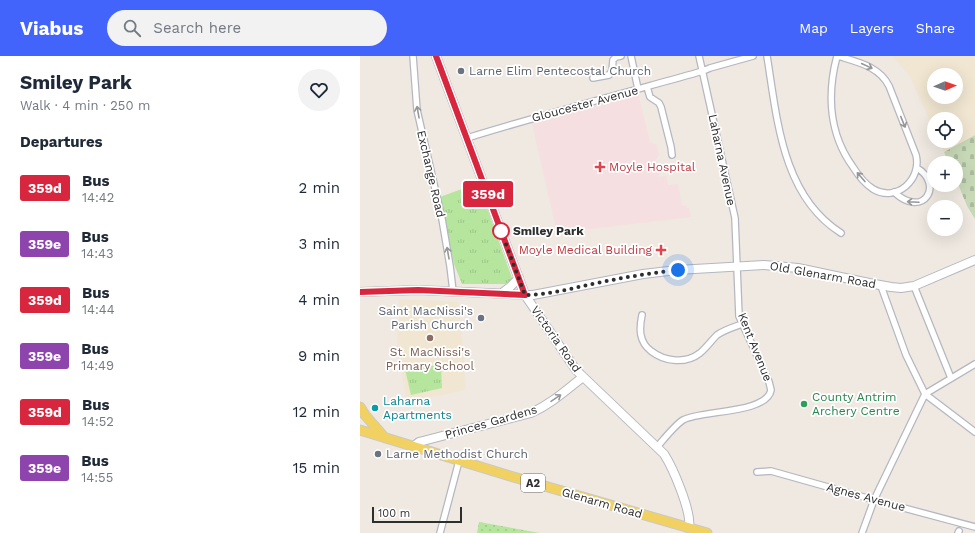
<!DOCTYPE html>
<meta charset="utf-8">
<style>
body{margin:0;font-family:"Work Sans",sans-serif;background:#f2f2f3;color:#1f2937;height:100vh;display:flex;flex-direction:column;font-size:15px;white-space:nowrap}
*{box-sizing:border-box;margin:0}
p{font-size:13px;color:#747a83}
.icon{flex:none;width:22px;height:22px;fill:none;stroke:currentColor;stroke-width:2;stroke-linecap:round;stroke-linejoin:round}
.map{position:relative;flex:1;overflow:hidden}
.sheet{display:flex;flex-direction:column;background:#fff;width:360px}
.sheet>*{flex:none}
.badge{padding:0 8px;border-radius:3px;font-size:14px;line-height:26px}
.needle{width:26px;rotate:88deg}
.fabs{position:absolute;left:567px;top:12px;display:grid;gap:8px}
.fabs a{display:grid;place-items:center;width:36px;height:36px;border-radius:50%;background:#fff;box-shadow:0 4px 16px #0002;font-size:20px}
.scale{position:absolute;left:12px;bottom:10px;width:90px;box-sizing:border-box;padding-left:4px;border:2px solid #2e2e2e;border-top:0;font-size:11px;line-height:14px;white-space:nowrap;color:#2e2e2e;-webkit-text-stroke:3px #fff;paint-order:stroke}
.you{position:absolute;width:20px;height:20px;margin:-10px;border:3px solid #fff;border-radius:50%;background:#1a73e8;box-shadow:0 0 0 6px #1a73e833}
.map>.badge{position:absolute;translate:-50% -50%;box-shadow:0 0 0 2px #fff}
h2{padding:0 20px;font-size:15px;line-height:36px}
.round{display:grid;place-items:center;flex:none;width:42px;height:42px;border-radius:21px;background:#f2f2f3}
.head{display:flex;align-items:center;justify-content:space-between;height:68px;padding:0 20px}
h1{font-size:19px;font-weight:700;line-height:30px}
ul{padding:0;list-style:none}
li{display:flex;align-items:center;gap:12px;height:56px;padding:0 20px}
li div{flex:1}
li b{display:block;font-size:15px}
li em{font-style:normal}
li .badge{min-width:44px;font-weight:700;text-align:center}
header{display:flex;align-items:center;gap:24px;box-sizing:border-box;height:56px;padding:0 20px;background:#4264fb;color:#fff}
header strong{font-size:19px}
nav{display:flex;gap:22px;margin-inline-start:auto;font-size:14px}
.search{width:280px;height:36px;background:#f2f2f3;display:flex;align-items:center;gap:10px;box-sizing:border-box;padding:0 14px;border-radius:22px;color:#747a83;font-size:15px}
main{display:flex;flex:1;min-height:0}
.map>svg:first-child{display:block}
.education{fill:#f0e6d1;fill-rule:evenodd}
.medical{fill:#f5dfe0}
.cemetery{fill:url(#cemetery-stones)}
.park{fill:url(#park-tufts)}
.garden{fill:url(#garden-dots)}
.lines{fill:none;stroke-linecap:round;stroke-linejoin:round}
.street-casing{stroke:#b4b7c1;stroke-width:8}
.secondary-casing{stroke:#b4b7c1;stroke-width:10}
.primary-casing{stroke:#c9c9c9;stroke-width:11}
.street{stroke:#fff;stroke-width:5.5}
.secondary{stroke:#fff;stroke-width:8}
.primary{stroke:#f2d163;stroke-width:9}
.oneway{stroke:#969696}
.line-casing{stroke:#fff;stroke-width:9}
.line{stroke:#d7263d;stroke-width:6}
.walk{stroke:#2e2e2e;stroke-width:4;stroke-dasharray:0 7.2}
.worship-dot{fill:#6b7280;stroke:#fff;stroke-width:1.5}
.health-dot{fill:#e0444e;stroke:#fff;stroke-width:1.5}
.stop-dot{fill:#fff;stroke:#d7263d;stroke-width:2}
.education-dot{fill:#8d6e63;stroke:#fff;stroke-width:1.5}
.leisure-dot{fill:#2e9e5b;stroke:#fff;stroke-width:1.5}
.culture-dot{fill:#0f9aa8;stroke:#fff;stroke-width:1.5}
.labels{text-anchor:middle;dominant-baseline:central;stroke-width:3.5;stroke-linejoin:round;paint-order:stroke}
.shield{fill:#fff;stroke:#6d6d6d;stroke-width:1}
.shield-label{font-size:11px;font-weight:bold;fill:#2e2e2e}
.worship-label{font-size:12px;fill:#5b616d;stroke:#fff;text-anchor:start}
.street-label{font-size:12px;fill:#2e2e2e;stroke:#fff}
.health-label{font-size:12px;fill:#be3a42;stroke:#fff;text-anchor:start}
.stop-label{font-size:12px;font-weight:bold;fill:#2e2e2e;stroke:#fff;text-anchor:start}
.education-label{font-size:12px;fill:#785e54;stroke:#fff}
.leisure-label{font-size:12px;fill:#27864d;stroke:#fff;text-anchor:start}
.culture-label{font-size:12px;fill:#0d838f;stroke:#fff;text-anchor:start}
</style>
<header>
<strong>Viabus</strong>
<div class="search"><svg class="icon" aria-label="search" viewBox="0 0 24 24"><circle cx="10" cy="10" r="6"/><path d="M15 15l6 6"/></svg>Search here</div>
<nav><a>Map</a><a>Layers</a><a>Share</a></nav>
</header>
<main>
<section class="sheet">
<div class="head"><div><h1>Smiley Park</h1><p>Walk · 4 min · 250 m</p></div><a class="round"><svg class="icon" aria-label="heart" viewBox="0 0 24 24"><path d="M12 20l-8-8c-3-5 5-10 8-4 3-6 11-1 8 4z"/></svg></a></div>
<h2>Departures</h2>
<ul>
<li><span class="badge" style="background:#d7263d;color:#fff">359d</span><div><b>Bus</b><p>14:42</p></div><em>2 min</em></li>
<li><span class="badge" style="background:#8e44ad;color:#fff">359e</span><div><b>Bus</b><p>14:43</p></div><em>3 min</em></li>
<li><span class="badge" style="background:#d7263d;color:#fff">359d</span><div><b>Bus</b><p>14:44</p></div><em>4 min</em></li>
<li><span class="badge" style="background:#8e44ad;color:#fff">359e</span><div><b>Bus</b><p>14:49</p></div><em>9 min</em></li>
<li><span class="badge" style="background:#d7263d;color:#fff">359d</span><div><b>Bus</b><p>14:52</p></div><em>12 min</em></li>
<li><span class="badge" style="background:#8e44ad;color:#fff">359e</span><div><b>Bus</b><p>14:55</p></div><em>15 min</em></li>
</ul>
</section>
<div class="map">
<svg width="615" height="477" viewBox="0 0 615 477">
<defs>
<pattern id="cemetery-stones" width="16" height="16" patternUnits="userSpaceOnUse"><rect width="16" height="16" fill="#c8d9b8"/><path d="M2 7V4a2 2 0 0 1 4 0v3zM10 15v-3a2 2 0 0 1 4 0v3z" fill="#acbb9e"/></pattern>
<pattern id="park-tufts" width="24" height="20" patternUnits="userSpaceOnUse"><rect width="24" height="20" fill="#b6e59e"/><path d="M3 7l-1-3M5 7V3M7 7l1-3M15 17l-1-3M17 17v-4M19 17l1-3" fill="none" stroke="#9dc588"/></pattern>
<pattern id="garden-dots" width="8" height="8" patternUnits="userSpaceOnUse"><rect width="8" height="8" fill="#b6e59e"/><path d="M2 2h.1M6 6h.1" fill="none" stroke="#9dc588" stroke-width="1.8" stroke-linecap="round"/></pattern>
</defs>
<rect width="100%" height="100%" fill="#efe9e1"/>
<path class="education" d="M532 0H615V79L584 96 579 85H596V63H574V73L549 19ZM574 19H596V41H574Z
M39 243 98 246 104 300 105 334 47 346 38 297 37 266H39Z"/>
<path class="medical" d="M278 38 290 86 297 89 299 99 296 103 299 121 306 120 308 129 318 128 322 150 326 149 327 152H329L331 161 197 177 172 67Z"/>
<path class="cemetery" d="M615 79V163L607 150 596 123V107H589L584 96Z"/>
<path class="park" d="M118 127 152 222V224L145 228H102L94 208 80 141Z
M44 309 81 310 82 332 51 339Z"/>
<path class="garden" d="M119 466 180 477H117Z"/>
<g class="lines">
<defs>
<path id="street" d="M53 0 57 54 82 163 90 210 93 235
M271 0 278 33
M407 0C417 62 422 140 481 177
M477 0C467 38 469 78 493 111 498 119 505 128 513 133 537 147 562 123 556 99L529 30C519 10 497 6 478 0
M233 22 249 19 252 15 253 4 256 1 261 0
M287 31 290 41 299 47 301 51 311 91 312 99
M107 82C185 58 264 37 343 15L350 12 393 0
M534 136C564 164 584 128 557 112
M521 230 546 299 565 338 615 376
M554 230 591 322
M282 259C279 273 279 286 291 295 305 306 326 308 340 297 346 292 351 285 357 279 364 274 374 271 382 268
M565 338 615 308
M297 391C304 383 315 369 323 364 340 354 407 358 411 334L409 326 379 260 375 162 339 0
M397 416 411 415 514 444 615 471
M80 477 99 405
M502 477 514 444 565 338
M598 477 599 475"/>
<path id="secondary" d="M76 0 165 239 216 314 304 398C313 412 332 456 329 472
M0 236 58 234 173 239 283 218 317 214 404 209 438 212 509 227 531 231 541 232 554 230 615 204
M142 237 150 231 159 222
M54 390 59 386 171 357C191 348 206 334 223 321"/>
<path id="primary" d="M0 351 5 359 25 382
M0 374 150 420 347 477"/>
</defs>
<use href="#street" class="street-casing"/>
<use href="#secondary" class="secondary-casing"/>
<use href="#primary" class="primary-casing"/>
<use href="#street" class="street"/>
<use href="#secondary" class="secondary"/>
<use href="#primary" class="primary"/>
</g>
<defs><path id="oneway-shaft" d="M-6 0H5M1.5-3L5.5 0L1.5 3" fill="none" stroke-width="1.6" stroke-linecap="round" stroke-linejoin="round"/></defs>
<g class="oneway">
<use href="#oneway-shaft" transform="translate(507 10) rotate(25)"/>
<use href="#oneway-shaft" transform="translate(58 56) rotate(-100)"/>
<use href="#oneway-shaft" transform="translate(543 66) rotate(68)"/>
<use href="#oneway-shaft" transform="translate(501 121) rotate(-131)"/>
<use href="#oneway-shaft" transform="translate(553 146) rotate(-177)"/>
<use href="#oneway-shaft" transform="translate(88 197) rotate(-100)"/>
<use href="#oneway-shaft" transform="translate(196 342) rotate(-34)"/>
</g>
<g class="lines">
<defs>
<path id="line" d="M0 236 58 234 165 239 76 0"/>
</defs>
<use href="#line" class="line-casing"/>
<use href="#line" class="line"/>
<path class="walk" d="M141 175 165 239C187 239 210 233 232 228 261 222 289 217 318 214"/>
</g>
<g class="worship-dot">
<circle cx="101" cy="15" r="4"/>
<circle cx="121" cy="262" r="4"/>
<circle cx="18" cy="398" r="4"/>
</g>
<g class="health-dot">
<path d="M238 105h4v4h4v4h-4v4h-4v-4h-4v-4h4z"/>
<path d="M299 188h4v4h4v4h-4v4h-4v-4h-4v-4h4z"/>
</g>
<circle class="stop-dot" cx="141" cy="175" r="8"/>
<circle class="education-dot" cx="70" cy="282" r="4"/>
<circle class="leisure-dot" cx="444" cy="348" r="4"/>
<circle class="culture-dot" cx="15" cy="352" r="4"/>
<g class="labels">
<rect class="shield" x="161" y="418" width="24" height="18" rx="3"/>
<g class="shield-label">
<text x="173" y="427">A2</text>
</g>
<g class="worship-label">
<text x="109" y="15">Larne Elim Pentecostal Church</text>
<text x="113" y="255" text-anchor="end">Saint MacNissi's<tspan x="113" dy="14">Parish Church</tspan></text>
<text x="26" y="398">Larne Methodist Church</text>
</g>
<g class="street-label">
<text transform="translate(225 48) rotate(-15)">Gloucester Avenue</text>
<text transform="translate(362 104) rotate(78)">Laharna Avenue</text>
<text transform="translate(71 118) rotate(77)">Exchange Road</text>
<text transform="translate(463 219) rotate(10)">Old Glenarm Road</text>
<text transform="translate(196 283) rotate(55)">Victoria Road</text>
<text transform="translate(395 291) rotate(68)">Kent Avenue</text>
<text transform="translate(131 366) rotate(-16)">Princes Gardens</text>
<text transform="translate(506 441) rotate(15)">Agnes Avenue</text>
<text transform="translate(242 447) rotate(16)">Glenarm Road</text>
</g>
<g class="health-label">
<text x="249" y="111">Moyle Hospital</text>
<text x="292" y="194" text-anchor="end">Moyle Medical Building</text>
</g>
<g class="stop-label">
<text x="153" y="175">Smiley Park</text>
</g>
<g class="education-label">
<text x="70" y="296">St. MacNissi's<tspan x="70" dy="14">Primary School</tspan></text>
</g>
<g class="leisure-label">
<text x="452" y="341">County Antrim<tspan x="452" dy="14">Archery Centre</tspan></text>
</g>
<g class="culture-label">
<text x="23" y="345">Laharna<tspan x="23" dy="14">Apartments</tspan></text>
</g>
</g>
</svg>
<div class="fabs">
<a><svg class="needle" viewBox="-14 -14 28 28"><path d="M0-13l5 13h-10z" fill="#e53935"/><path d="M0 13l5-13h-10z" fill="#747a83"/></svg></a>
<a><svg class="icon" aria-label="locate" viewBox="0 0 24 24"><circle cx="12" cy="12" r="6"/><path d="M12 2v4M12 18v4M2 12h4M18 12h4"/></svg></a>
<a>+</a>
<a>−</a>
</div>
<div class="scale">100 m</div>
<div class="you" style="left:318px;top:214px"></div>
<b class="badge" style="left:128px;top:138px;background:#d7263d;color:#fff">359d</b>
</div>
</main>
